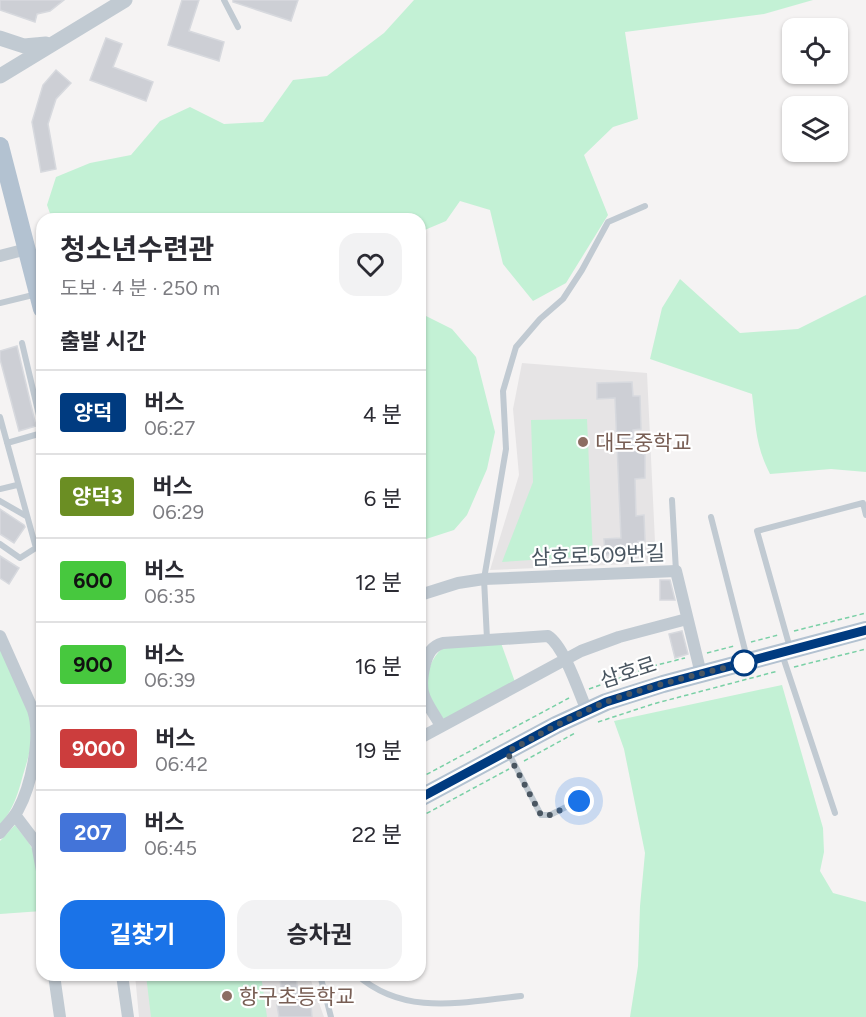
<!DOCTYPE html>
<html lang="ko">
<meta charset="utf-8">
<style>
body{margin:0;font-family:Figtree,"Noto Sans KR",sans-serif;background:#f2f2f3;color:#2b2b33;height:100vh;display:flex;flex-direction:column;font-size:22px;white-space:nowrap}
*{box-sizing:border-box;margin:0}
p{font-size:20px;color:#7c7c81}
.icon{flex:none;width:33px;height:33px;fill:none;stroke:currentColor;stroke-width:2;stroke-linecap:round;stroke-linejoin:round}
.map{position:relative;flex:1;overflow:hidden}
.side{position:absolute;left:36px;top:213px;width:390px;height:768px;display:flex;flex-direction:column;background:#fff;border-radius:18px;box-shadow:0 2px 4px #0004}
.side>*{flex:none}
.badge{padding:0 12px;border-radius:4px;font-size:21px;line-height:39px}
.fabs{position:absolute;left:782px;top:18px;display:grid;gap:12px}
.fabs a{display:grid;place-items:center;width:66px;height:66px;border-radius:12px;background:#fff;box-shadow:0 2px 4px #0004;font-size:30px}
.you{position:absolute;width:30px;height:30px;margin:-15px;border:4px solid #fff;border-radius:50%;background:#1a73e8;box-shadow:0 0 0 9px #1a73e833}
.map>.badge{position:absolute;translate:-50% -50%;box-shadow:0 0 0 3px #fff}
h2{padding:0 24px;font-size:22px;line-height:54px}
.round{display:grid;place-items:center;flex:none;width:63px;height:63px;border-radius:18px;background:#f2f2f3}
.headline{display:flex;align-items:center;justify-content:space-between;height:102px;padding:0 24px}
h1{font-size:28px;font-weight:700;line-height:45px}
.cta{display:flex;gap:12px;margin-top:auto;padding:12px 24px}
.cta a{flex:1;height:69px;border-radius:18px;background:#1a73e8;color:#fff;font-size:24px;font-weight:700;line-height:69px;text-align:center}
.cta a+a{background:#f2f2f3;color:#2b2b33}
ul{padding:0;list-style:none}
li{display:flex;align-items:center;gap:18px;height:84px;padding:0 24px;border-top:2px solid #e1e1e2}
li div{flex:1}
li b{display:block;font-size:22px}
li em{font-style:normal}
li .badge{min-width:66px;font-weight:700;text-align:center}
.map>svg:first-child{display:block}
.education{fill:#e6e4e5}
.green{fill:#c3f1d5}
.building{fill:#cdcfd5;stroke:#d7d9de;stroke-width:1.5}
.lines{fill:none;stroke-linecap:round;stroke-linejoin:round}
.path{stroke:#7ad0a6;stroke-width:1.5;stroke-dasharray:4.5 3;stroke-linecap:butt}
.service{stroke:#c1cad2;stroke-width:6}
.minor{stroke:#c1cad2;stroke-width:12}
.tertiary{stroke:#c1cad2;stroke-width:15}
.primary{stroke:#b3c2d1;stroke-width:18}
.line-casing{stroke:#fff;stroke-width:14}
.line{stroke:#003b80;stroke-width:9}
.walk{stroke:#4a5661;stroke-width:6;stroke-dasharray:0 10.8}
.education-dot{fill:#8d6e63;stroke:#fff;stroke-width:2}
.stop-dot{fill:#fff;stroke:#003b80;stroke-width:3}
.labels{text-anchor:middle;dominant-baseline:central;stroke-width:4.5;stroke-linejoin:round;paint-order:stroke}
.education-label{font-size:21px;fill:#785e54;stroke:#fff;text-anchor:start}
.street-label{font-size:21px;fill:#4a5661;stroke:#fff}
</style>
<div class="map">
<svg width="866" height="1017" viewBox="0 0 866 1017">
<rect width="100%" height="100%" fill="#f5f3f3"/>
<path class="education" d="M522 363 647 373 656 563 490 570 519 475 513 409Z
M135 975H309L324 1017H139Z"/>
<path class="green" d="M414 0H813L764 14 625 32 638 119 613 127 584 155 608 215 566 283 533 301 503 264 490 210 460 201 446 221 420 232V219H52L47 205 56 177 90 163 131 155 160 121 190 107 224 124 263 122 293 80 327 76 384 33Z
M680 279 740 333 798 329 866 295V472L831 469 770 474C755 445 756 425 752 394L650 359 662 308Z
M420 313 452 329 476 357 495 432 487 469 467 515 454 530 420 541Z
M587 419 593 556 502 562 533 482 531 420Z
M501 643 515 682 444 720C439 711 429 700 427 690 424 677 433 653 444 648Z
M0 648C11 672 33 708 32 735 31 749 27 762 23 775 18 794 13 810 0 825Z
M782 685 823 828 824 852 820 871 833 893 866 902V1017H630L638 966 640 906 645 853 624 749 614 721Z
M15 825 29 843 34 852 42 911 0 914V841Z
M146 975H261L267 1017H151Z"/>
<path class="building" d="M0 0H64L50 11 37 14 35 22 0 10Z
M182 0H199L189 31 224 42 219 61 168 45Z
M233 0H298L291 21 233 2Z
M106 38 122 44 113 67 153 82 146 101 90 80Z
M56 70 71 83 56 99 48 124 56 169 41 172 32 122 43 85Z
M17 346 36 426 19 431 0 359V351Z
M632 382 633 396H640L641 429 633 430V450L645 449V478L635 479 636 516 644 515 645 541H638V553L605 555 604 539 621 538 615 398 597 399V383Z
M0 509 24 525 25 527 14 543 0 534Z
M0 556 19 568 9 584 0 578Z
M660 580H670L675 600H660Z
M682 631 688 654 675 658 669 634Z
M280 975H296L298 993 310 992 312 1017H279L277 1005 282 1004Z"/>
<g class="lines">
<path class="path" d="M794 631 866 613
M751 642 778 635
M707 653 734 646
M794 667 866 649
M589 689 653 666 685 658
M598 722 653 704 778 671
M524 761 575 733
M420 778 569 698
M420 817 509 769"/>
<path class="service" d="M224 0 238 27
M0 303 37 294
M22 343 42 428
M0 417 36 548
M7 443 42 433
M0 489 17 485
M672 500 676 571
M0 501 26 516
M711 517 747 658
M0 544 20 558 42 544
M487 639 484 579 506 449 503 391 516 347 540 319 563 299 582 270 608 222 645 206
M790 648 757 531 863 503 866 515
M782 654 835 813
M508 752 541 815H550L578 801
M320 975 331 1017
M357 975C405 1017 463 1002 521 996"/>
<path class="minor" d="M0 256 27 249
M420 595 458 583 484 579 676 571 701 674
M0 636 33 710C42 737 31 786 18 810 13 819 6 825 0 833
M441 726C426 700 417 695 425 664 428 653 432 646 443 643L548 636C564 646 579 692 587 711
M420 738 581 651 619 637 687 619
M15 815 37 844 42 871
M54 975 60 1017
M122 975 128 1017"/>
<path class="tertiary" d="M0 38 24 46 46 44
M0 76 125 0"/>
<path class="primary" d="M0 146 42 309
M420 798 556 725 606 702 663 684 866 630"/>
</g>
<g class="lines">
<defs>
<path id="line" d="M420 798 556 725 606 702 663 684 866 630"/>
</defs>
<use href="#line" class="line-casing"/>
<use href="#line" class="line"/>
<path class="walk" d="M579 801 550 815H541L507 752C540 734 572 716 606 702 652 685 700 674 748 662L744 663"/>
</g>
<g class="education-dot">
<circle cx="583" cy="442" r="6"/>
<circle cx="227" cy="996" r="6"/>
</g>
<circle class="stop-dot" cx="744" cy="663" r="12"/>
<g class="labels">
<g class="education-label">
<text x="595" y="442">대도중학교</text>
<text x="239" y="996">항구초등학교</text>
</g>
<g class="street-label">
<text transform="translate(598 555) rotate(-2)">삼호로509번길</text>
<text transform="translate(628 672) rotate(-18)">삼호로</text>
</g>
</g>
</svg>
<div class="fabs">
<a><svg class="icon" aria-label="locate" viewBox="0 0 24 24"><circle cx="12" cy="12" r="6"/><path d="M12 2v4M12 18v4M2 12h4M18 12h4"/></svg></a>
<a><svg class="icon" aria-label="layers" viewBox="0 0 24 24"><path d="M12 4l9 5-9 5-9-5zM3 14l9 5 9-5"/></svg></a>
</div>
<div class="you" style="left:579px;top:801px"></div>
<section class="side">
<div class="headline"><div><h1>청소년수련관</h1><p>도보 · 4 분 · 250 m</p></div><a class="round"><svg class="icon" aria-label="heart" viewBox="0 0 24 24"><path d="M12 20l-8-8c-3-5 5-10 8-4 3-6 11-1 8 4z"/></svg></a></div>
<h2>출발 시간</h2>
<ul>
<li><span class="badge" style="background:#003b80;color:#fff">양덕</span><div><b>버스</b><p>06:27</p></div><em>4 분</em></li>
<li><span class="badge" style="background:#6b8e23;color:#fff">양덕3</span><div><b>버스</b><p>06:29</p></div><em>6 분</em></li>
<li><span class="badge" style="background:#47c83e;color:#111">600</span><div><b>버스</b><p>06:35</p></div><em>12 분</em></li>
<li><span class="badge" style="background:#47c83e;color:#111">900</span><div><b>버스</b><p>06:39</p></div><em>16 분</em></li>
<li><span class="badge" style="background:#cc3d3d;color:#fff">9000</span><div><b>버스</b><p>06:42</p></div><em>19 분</em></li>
<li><span class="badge" style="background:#4374d9;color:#fff">207</span><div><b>버스</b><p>06:45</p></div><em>22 분</em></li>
</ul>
<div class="cta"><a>길찾기</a><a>승차권</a></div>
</section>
</div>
